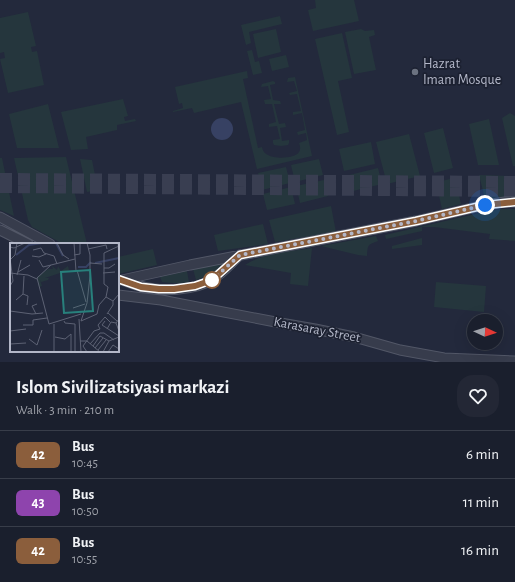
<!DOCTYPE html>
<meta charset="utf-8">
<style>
body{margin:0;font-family:"Alegreya Sans",sans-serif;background:#232735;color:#f1f3f6;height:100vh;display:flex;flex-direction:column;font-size:15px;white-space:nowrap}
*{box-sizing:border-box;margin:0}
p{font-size:13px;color:#9fa2aa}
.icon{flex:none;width:22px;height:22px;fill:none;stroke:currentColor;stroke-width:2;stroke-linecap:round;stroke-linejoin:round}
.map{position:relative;height:362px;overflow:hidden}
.sheet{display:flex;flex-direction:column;background:#1a1f2d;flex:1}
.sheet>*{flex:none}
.badge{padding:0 8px;border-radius:6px;font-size:14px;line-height:26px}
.needle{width:26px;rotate:94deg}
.tools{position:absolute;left:467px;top:314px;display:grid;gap:8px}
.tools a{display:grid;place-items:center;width:36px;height:36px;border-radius:50%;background:#1a1f2d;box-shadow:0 4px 16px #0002,0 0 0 1px #383d49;font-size:20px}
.you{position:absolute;width:20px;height:20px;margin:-10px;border:3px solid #fff;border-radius:50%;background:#1a73e8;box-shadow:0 0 0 6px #1a73e833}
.map>.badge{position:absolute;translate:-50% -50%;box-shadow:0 0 0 2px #fff}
.round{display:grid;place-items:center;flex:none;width:42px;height:42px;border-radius:16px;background:#232735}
.head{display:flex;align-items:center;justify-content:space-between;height:68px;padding:0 16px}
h1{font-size:19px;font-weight:700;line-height:30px}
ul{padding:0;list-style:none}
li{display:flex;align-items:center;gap:12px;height:48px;padding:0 16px;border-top:1px solid #383d49}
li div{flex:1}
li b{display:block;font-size:15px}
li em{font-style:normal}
li .badge{min-width:44px;font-weight:700;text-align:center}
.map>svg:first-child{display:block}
.green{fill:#25363d}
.water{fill:#374163}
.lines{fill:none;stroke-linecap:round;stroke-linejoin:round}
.major-tunnel{stroke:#393e51;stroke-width:12;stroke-dasharray:12 6;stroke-linecap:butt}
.minor-casing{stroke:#525767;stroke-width:11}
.minor{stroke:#373c4c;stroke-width:9}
.line-casing{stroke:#fff;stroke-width:9}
.line{stroke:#8b5e3c;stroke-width:6}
.walk{stroke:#b3b7c8;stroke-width:4;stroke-dasharray:0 7.2}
.worship-dot{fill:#6b7280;stroke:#1c2131;stroke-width:1.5}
.stop-dot{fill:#fff;stroke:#8b5e3c;stroke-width:2}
.labels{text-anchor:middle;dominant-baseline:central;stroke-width:3.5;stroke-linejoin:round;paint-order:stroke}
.poi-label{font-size:14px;fill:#b3b7c8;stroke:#1c2131;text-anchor:start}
.street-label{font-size:14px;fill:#b3b7c8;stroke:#1c2131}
.inset-river{fill:none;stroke:#374163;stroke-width:2}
.inset-road{fill:none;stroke:#5d6274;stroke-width:1}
.view{fill:#28807c;fill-opacity:0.15;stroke:#28807c;stroke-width:2}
.inset-edge{fill:none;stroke:#b3b7c8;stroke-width:2}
</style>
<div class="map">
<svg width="515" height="362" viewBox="0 0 515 362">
<rect width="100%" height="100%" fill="#23293c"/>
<path class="green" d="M315 0H354L359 21 313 31 308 10 316 8Z
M28 12 36 46 31 47 32 52 37 51 44 85 8 93 0 59 5 58 4 52 0 53V18Z
M280 16 282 24 249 32 251 43 246 45 241 25Z
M276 29 281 52 258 58 253 34Z
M361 29 365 31 374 30 375 35 369 37 376 70 354 74 345 32Z
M342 33 352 78 338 81 349 132 337 135 315 39Z
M252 50 255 62 259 61 262 73 253 75 247 51Z
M286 55 289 67 272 71 269 59Z
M247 71 248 78 243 79 258 148 262 147C263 151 264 153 268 155 274 159 295 159 299 152 301 149 300 146 299 143L307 140 306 133 298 135 297 132 305 130 302 113 293 115V112L301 111 297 94 290 95 289 93 297 91 294 81 287 82 288 78 295 77 312 156 257 169 241 102 194 113 192 108 173 112V111L183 108 182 103 179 104 175 87Z
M273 81 275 82V84L270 85 273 100 280 101 281 104H274L279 124 285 123 286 127 280 128 282 141 289 140V143L288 145 281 146 274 145 273 143V140L280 139 277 126 269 127V124L276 122 272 104H265L264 100 271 99 268 86 261 87 262 84Z
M123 99 128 116 124 117 125 121 135 119 136 121 117 125V130L86 137 88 149 71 150 61 112Z
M48 104 59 148H17L9 114Z
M510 113 515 116V166H513L502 118Z
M489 119 499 165H478L469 124Z
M443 128 453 168 434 173 424 133Z
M409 134 420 176 387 184 376 142Z
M371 142 375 164 344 171 339 149Z
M66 157 87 244H63L32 227 28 220 14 158Z
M0 158H2L14 216 0 210Z
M80 159 92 160 98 190 87 192Z
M319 159 323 175 295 182 291 165Z
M286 167 290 183 262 190 258 173Z
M378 168 382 184 349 192 345 176Z
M479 175 511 176V196L485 199Z
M455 178 461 204 442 209 436 182Z
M324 180 328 196 300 203 296 186Z
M291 187 295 204 267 210 263 194Z
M331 206 336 232 275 242 269 220Z
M501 209H515V241L489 239 490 234 434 227H422V231L386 239 385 235 475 214Z
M263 224 268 244 218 251 214 235Z
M376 236 378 241C367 245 368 245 367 256L358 255 321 246Z
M422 238V245L392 249V246Z
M312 248 308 286 290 284 291 273 245 265C265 252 289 252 312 248Z
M153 249 157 265 118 274V257Z
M223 262C218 272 205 277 196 280L193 269Z
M187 271 189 282C180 284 171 283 162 282L160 277Z
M436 282 486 286 484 312 434 307Z"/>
<path class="water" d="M211 129a11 11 0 1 1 22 0a11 11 0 1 1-22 0Z"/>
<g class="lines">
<path class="major-tunnel" d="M0 179 515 182
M0 187 515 191"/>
<defs>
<path id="minor" d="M0 217 50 244
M0 230 28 244
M122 280 190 265 416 221 485 205 505 202H515
M122 280C128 282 134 285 140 286 160 292 195 291 213 279 223 273 231 263 240 255
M118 295 161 300 286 324 315 329 354 337 400 350 444 358 515 361"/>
</defs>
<use href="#minor" class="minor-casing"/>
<use href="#minor" class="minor"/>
</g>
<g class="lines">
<defs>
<path id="line" d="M118 279 141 287 159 289H174L195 286 212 280 240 255 416 221 485 205 515 202"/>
</defs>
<use href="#line" class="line-casing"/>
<use href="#line" class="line"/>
<path class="walk" d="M212 280 240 255 416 221 485 205"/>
</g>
<circle class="worship-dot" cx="415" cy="72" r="4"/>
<circle class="stop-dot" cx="212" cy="280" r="8"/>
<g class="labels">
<g class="poi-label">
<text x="423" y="64">Hazrat<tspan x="423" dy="16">Imam Mosque</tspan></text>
</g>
<g class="street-label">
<text transform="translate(317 330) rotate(11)">Karasaray Street</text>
</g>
</g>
<g transform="translate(10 243)">
<rect width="109" height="109" fill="#23293c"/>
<path d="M42 23 47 27 48 23 51 28 58 23 59 27 35 35H39L38 37 31 39 30 37 32 43 29 44 27 34 38 26H43Z" fill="#25363d"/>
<path class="inset-river" d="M46 0 53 13M6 12 19 2 32 0M85 20 109 15M68 24H76L81 19"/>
<path class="inset-road" d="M47 0 53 12 59 16M64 0 66 28M108 0 109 17M0 4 4 5 15 0M78 6 96 2 97 6M23 7 31 5 34 10 44 13 47 21M64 12 70 11V0M22 13 29 14 36 11M0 15 3 38 0 43M1 16 5 12 7 0M29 17 33 24 65 16M80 20 92 21M41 22 27 35 39 81 71 71M94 25H99L105 21M67 27 76 59M8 29 20 22M0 30 18 32 27 36M93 30 105 29M7 32 11 17M13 51 18 53 17 62M96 54 98 44 94 41V10L109 3M96 54 103 58 109 51M6 57 13 51 14 33M63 65 75 61M0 68 22 71 33 70M98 70 107 78M26 71 22 63 27 61M97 71 103 62V58M69 76 71 109M109 76 106 80 109 88M54 78 55 80 65 81V109M71 78 77 60 80 33V12L77 0M71 78 87 71 89 62 96 54M95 78 92 82 109 93M44 81V109M13 82H23V77L37 75M97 86 101 79 106 80M0 88 16 86M61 91V109M45 94 55 96 61 91M19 96 27 102 32 87M70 98H77L90 109M0 101 16 100M80 101 90 90H94L104 97M83 103 90 93 99 98M85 105 93 95M88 107 96 97M77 109 73 103 84 88 90 86 88 82 95 74 100 79M93 109 99 98 109 94M98 109 103 102 109 106"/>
<path class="view" d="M80 27 83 68 54 70 51 29Z"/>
<rect width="109" height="109" class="inset-edge"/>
</g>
</svg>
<div class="tools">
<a><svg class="needle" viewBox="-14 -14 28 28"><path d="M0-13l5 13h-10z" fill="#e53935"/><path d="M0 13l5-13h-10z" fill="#9fa2aa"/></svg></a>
</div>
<div class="you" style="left:485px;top:205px"></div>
</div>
<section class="sheet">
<div class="head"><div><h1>Islom Sivilizatsiyasi markazi</h1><p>Walk · 3 min · 210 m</p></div><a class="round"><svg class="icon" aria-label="heart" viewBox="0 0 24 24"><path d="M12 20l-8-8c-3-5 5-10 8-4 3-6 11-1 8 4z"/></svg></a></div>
<ul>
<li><span class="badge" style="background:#8b5e3c;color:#fff">42</span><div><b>Bus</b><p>10:45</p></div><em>6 min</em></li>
<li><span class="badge" style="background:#8e44ad;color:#fff">43</span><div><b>Bus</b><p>10:50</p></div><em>11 min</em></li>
<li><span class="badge" style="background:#8b5e3c;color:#fff">42</span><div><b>Bus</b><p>10:55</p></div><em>16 min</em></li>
</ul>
</section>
